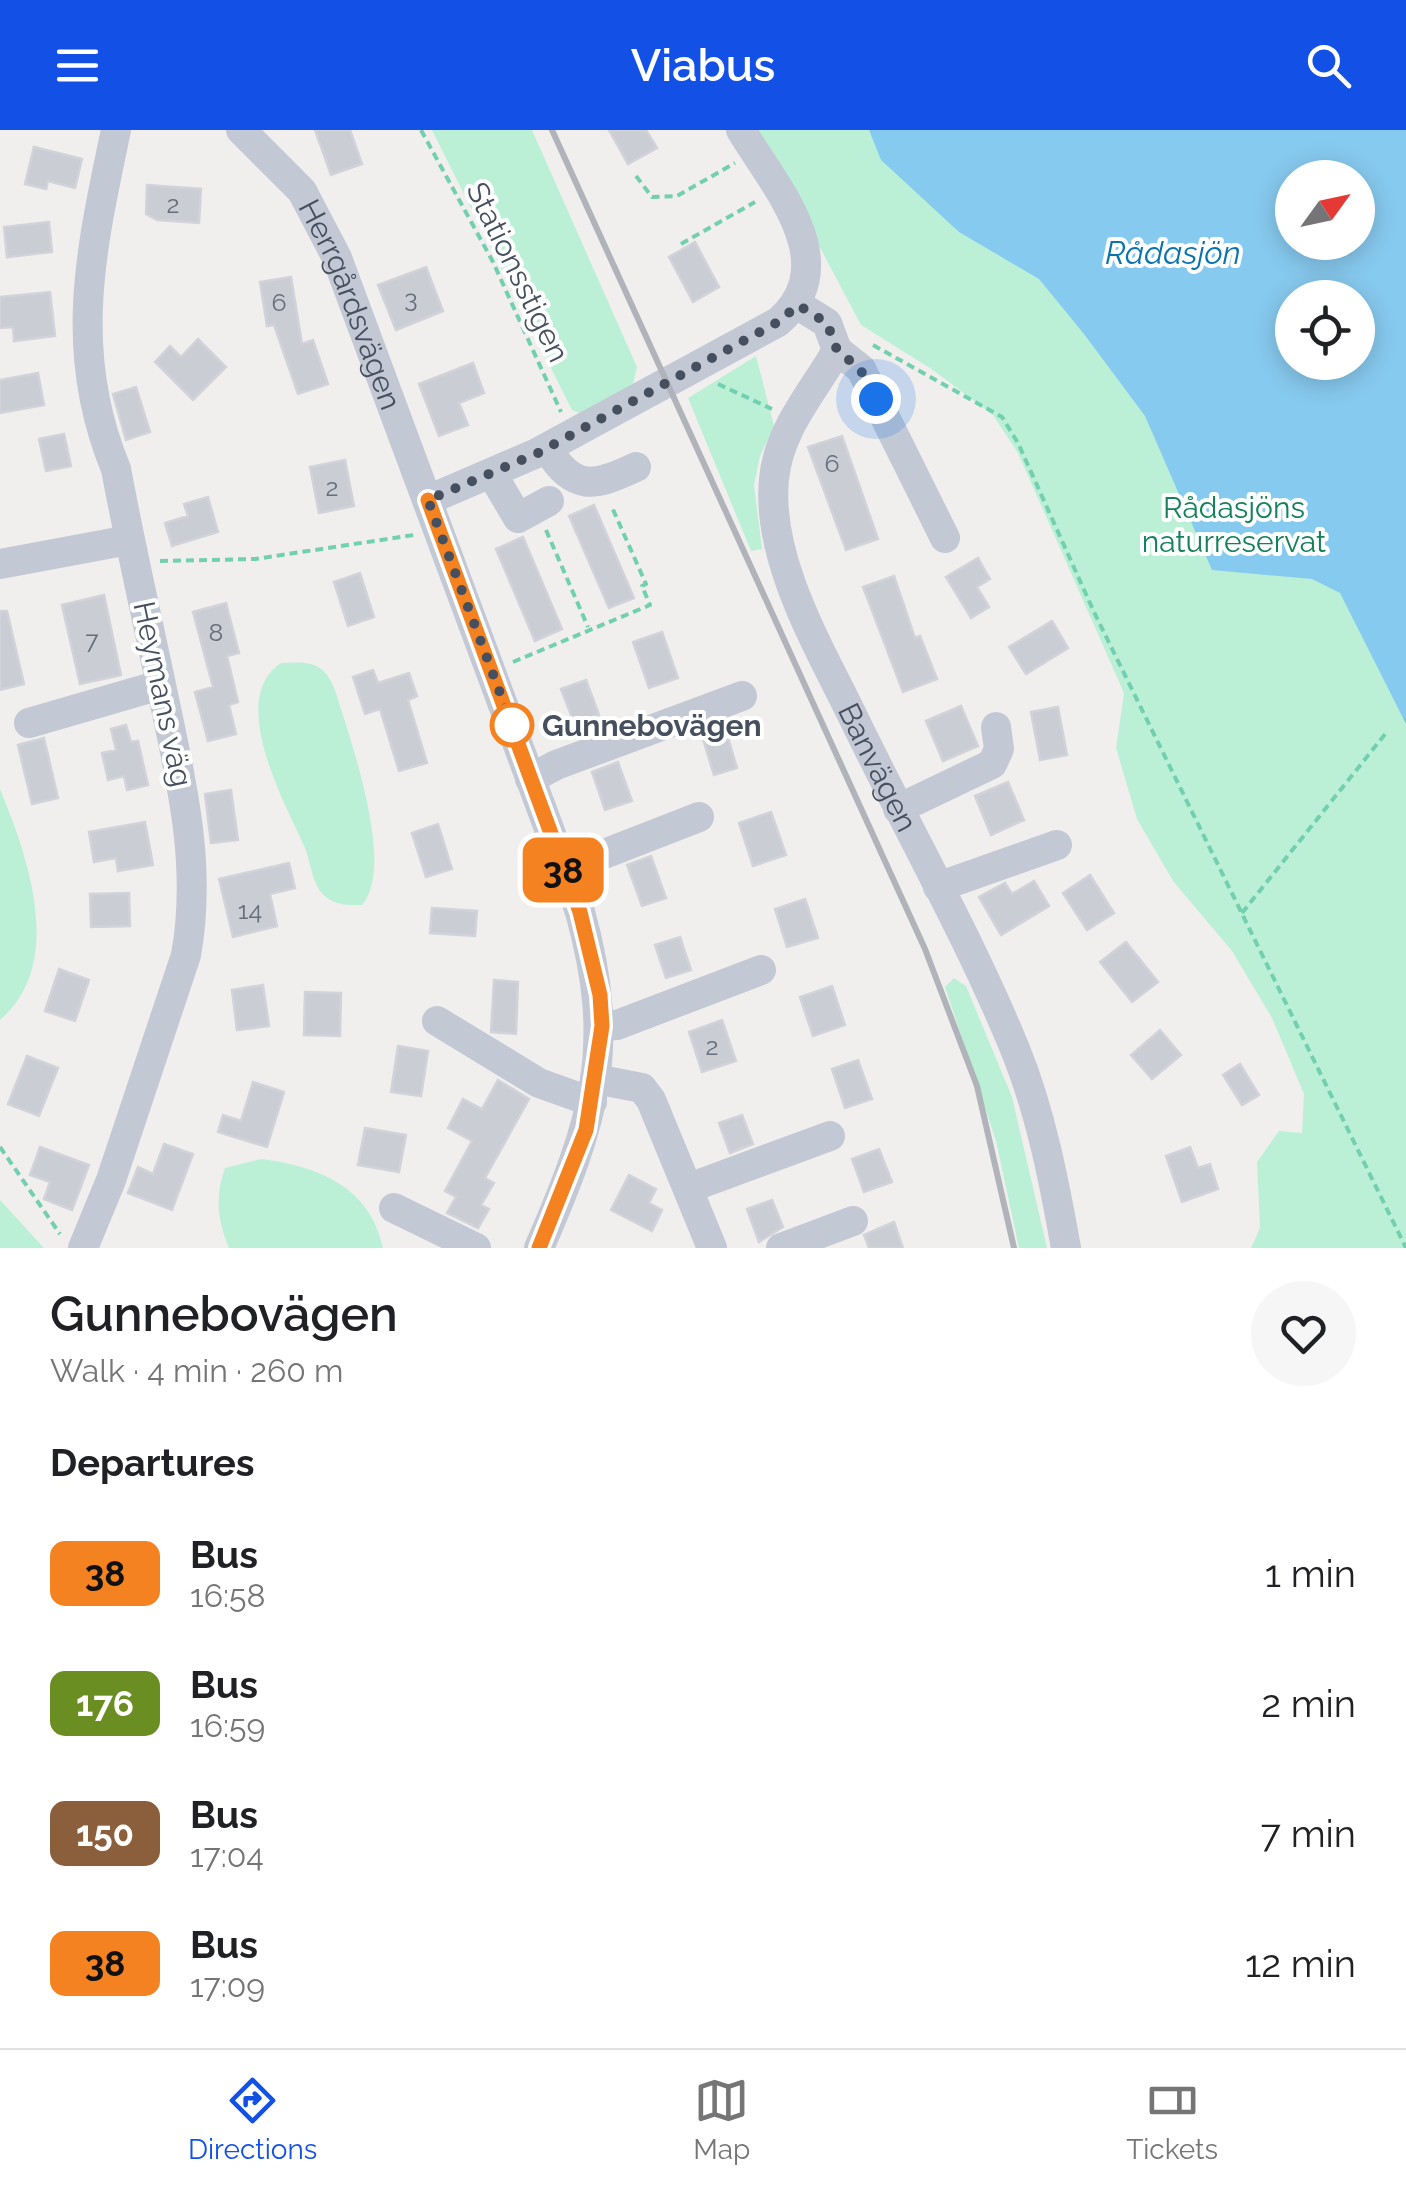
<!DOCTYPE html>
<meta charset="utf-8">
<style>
body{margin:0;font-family:Raleway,sans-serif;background:#f6f6f6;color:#202124;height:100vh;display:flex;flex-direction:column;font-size:38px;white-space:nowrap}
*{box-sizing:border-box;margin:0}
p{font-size:32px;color:#757577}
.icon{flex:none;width:55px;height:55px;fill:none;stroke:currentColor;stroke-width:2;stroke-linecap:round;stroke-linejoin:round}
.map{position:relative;height:1118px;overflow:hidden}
.details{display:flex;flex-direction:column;background:#fff;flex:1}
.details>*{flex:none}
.badge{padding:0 20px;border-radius:15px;font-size:35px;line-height:65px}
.needle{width:65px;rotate:57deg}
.controls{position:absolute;left:1275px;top:30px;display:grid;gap:20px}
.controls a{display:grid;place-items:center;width:100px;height:100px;border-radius:50%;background:#fff;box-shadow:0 5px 25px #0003;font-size:50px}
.you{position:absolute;width:50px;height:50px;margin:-25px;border:8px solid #fff;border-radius:50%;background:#1a73e8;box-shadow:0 0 0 15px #1a73e833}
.map>.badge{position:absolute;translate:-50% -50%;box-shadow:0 0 0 5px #fff}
h2{padding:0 50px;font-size:38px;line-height:90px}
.round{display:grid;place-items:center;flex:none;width:105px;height:105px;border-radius:52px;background:#f6f6f6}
.summary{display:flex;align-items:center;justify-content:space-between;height:170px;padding:0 50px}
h1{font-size:48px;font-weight:600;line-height:75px}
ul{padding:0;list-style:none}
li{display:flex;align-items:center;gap:30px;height:130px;padding:0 50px}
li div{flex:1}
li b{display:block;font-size:38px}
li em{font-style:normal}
li .badge{min-width:110px;font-weight:700;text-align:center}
header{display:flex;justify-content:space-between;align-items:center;height:130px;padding:0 50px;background:#1351e6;color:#fff;font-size:45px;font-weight:600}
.menu{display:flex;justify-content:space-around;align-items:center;height:140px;border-top:2px solid #e0e0e0;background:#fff;font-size:28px;color:#757577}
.menu a{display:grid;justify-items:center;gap:5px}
.menu .current{color:#1351e6}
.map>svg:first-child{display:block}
.green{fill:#bbf0d7;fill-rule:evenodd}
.water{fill:#87caef;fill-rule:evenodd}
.building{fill:#cacdd4;stroke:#d2d3da;stroke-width:2.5}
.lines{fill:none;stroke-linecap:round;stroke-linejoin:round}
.path{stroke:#72cfaf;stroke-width:4;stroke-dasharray:8 5;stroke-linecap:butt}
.minor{stroke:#c2c8d4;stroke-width:30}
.rail{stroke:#b0b3b9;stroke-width:6}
.line-casing{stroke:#fff;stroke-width:22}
.line{stroke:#f58220;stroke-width:15}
.walk{stroke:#464f5d;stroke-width:10;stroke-dasharray:0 18}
.stop-dot{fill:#fff;stroke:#f58220;stroke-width:5}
.labels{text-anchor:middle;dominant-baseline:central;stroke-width:8;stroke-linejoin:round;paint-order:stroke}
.number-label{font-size:25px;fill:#676e7b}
.street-label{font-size:30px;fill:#464f5d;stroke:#fff}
.park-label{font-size:30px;fill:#14815a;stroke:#fff}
.stop-label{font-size:30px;font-weight:bold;fill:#464f5d;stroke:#fff;text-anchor:start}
.water-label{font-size:32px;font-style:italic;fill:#0873ae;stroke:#fff}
</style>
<header><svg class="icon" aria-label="menu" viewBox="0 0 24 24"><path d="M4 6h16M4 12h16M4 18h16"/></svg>Viabus<svg class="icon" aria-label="search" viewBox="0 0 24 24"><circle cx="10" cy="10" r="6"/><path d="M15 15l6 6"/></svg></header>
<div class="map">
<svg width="1406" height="1118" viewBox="0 0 1406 1118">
<rect width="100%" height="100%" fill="#f1efee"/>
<path class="green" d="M432 0H532L637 237 630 268 590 287 572 280Z
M750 0H1406V1118H1251L1260 1098 1257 1032 1279 1001 1302 1003 1304 964 1272 888 1232 821 1173 751 1137 689 1116 618 1124 563 1018 323 993 285 933 240 861 195 790 61ZM1292 48H1358V112H1292ZM1292 168H1358V232H1292Z
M756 226 774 296 760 326 754 355 762 419 751 421 688 268Z
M281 533C312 531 326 533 336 563 350 609 396 736 362 775 349 775 337 776 326 767 312 756 311 733 305 718 286 675 226 569 281 533Z
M0 659C28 727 66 833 0 890Z
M954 848 966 856 1012 967 1047 1118H1019L996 1011 945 857Z
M261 1029C317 1036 370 1056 383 1118H229C217 1089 215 1067 225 1038Z
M0 1070 44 1118H0Z"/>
<path class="water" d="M869 0H1406V594L1340 463 1312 449 1212 440 1145 286 1084 204 1039 149 959 102 881 30ZM1292 48H1358V112H1292ZM1292 168H1358V232H1292Z"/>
<path class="building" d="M315 0H350L362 34 331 45Z
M609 0H646L657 18 628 34Z
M34 17 82 29 75 58 48 51 46 59 25 54Z
M147 55 201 59 199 93 157 90 146 84Z
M49 92 52 122 7 127 4 97Z
M695 112 719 157 693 172 669 127Z
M426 137 443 181 396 200 378 155Z
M291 147 302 214 313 210 328 254 298 264 274 195 267 196 260 152Z
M50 162 55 206 14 211 13 197 0 198V167Z
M198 209 226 237 193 270 155 232 170 216 181 227Z
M473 233 484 263 459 273 468 295 439 306 419 254Z
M38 243 44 275 0 283V250Z
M136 257 150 302 126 310 113 264Z
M64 304 71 336 46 341 39 309Z
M842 306 878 409 846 420 808 317Z
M345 330 354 376 319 383 310 337Z
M208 367 218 402 172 416 165 393 188 386 184 374Z
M594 375 634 468 609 478 569 386Z
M523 407 562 499 535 511 496 419Z
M978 428 990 449 977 457 989 477 971 488 946 447Z
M360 443 374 487 348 496 334 452Z
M894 446 915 508 920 506 937 549 903 562 863 457Z
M104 465 121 545 80 554 62 475Z
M226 473 239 523 227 526 238 572 229 575 236 604 208 611 195 562 213 557 193 482Z
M0 481H7L24 554 0 560Z
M1052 491 1068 518 1026 544 1009 517Z
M662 502 678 548 649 558 633 512Z
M373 540 378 553 409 543 417 566 408 570 427 633 399 641 380 579 365 584 353 547Z
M586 550 599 585 574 593 561 559Z
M961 576 978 616 943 631 926 591Z
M1058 577 1067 625 1040 630 1031 582Z
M126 595 131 612 138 611 148 655 127 660 124 646 108 650 102 623 116 620 111 599Z
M726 601 737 638 714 645 703 609Z
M44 608 58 668 32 674 18 615Z
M618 632 632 671 605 680 592 642Z
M1008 652 1024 690 991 705 975 666Z
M231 660 238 710 211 713 205 664Z
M771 682 786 725 753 736 739 693Z
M145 692 153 735 118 741 116 728 94 732 89 702Z
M438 694 452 739 426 747 412 703Z
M651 726 666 768 642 776 627 735Z
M289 733 295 758 270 764 277 796 233 807 219 749Z
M1090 745 1114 783 1087 800 1063 763Z
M1034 751 1049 776 1001 805 979 767 1005 753 1012 764Z
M129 763 130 796 91 797 90 764Z
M805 769 818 808 787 817 775 779Z
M432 778 477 781 475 806 430 803Z
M680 807 691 840 666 848 655 815Z
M1126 812 1158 852 1132 872 1100 832Z
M59 839 89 850 75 891 45 881Z
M494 850 518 852 516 904 491 902Z
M263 855 269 896 237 900 232 860Z
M832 856 845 895 813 906 800 867Z
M305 862 341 863 340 906 304 905Z
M722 890 736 931 702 942 689 902Z
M1160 900 1181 925 1152 949 1131 925Z
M398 916 428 921 421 966 391 962Z
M27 926 58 938 39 986 8 974Z
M858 930 872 969 845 978 832 939Z
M1240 934 1259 965 1242 975 1223 945Z
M498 950 529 969 485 1048 494 1053 481 1075 489 1079 478 1098 447 1083 456 1067 445 1061 472 1011 448 998 463 969 482 979Z
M253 952 284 962 267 1017 218 1002 223 985 241 991Z
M742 985 753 1014 730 1023 719 993Z
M365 998 406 1005 399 1042 358 1035Z
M164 1014 193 1024 172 1080 128 1063 138 1037 153 1044Z
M40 1017 89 1035 72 1080 44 1069 50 1052 30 1045Z
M1190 1017 1198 1038 1210 1034 1218 1059 1182 1072 1166 1026Z
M879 1019 892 1052 864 1062 852 1029Z
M629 1045 656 1059 649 1073 662 1080 652 1101 611 1080Z
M772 1070 783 1097 759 1112 747 1079Z
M894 1092 903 1118H869L864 1105Z"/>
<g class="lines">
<path class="path" d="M421 0 493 132 561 282
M636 46 652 67 677 66 735 33
M681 114 755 72
M873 215 1002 287 1018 313 1094 482 1406 1118
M718 254 772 279
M546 400 588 497
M160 431 255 429 414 405
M513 532 650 475 642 456 646 454 611 375
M1405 591 1406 590
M1242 783 1386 603
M0 1017 60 1104"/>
<g class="minor">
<path id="s1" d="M241 0 302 61 337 128 580 782C618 919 594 991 539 1118"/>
<path id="s2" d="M798 175 827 193 837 220C813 263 779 298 774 349 766 431 821 520 855 591 908 700 969 807 1015 919 1041 983 1054 1051 1066 1118"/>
<path d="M837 220 861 239 945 408"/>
<path d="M547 318C574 363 595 356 636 337"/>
<path d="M492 344 518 388 549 371"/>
<path d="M428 370 537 323 778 192C845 134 776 58 741 0"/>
<path d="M0 434 129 410"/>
<path d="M29 593 160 555"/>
<path d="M530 649 556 635 742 566"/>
<path d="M898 679 992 634 999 619 996 597"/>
<path d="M563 740 699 687"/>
<path d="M938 757 1057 715"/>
<path d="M437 891 539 953 592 972"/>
<path d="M601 896 617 895 761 840"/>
<path d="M595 949 642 958 651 970 712 1118"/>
<path d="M689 1058 830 1006"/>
<path d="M394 1078 476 1118"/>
<path d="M83 1118 111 1050 186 825C203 731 179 642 160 550 145 480 129 409 116 339 67 221 91 119 116 0"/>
<path d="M781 1118 853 1091"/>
</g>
<path class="rail" d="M552 0 925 819 977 956 1014 1118"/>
</g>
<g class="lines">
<defs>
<path id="line" d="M428 370 580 782 600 865 602 896 586 1000 539 1118"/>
</defs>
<use href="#line" class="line-casing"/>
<use href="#line" class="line"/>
<path class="walk" d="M512 595 428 370 538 323 778 192 798 175 827 193 837 220 860 239 876 269"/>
</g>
<circle class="stop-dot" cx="512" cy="595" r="20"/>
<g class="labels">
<g class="number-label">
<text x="173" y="74">2</text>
<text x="411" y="168">3</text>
<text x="279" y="172">6</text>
<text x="832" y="333">6</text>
<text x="332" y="357">2</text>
<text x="216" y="502">8</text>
<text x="92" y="510">7</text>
<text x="250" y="780">14</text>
<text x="712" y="916">2</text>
</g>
<g class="street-label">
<text transform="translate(518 142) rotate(64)">Stationsstigen</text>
<text stroke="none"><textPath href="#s1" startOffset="210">Herrgårdsvägen</textPath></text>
<text transform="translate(163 564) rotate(78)">Heymans väg</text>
<text stroke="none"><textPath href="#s2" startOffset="518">Banvägen</textPath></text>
</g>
<g class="park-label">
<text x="1234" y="377">Rådasjöns<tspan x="1234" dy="34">naturreservat</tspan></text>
</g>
<g class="stop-label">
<text x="542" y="595">Gunnebovägen</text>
</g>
<g class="water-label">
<text x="1173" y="122">Rådasjön</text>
</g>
</g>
</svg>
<div class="controls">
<a><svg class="needle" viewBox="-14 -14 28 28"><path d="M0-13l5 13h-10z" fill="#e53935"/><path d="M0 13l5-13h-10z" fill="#757577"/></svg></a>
<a><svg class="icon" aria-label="locate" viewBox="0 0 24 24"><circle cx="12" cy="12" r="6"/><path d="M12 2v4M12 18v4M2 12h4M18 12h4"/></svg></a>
</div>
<div class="you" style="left:876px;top:269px"></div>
<b class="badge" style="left:563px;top:740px;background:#f58220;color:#111">38</b>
</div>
<section class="details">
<div class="summary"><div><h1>Gunnebovägen</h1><p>Walk · 4 min · 260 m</p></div><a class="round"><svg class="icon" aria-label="heart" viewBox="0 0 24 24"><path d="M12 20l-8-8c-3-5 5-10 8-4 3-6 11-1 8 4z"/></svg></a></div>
<h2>Departures</h2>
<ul>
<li><span class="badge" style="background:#f58220;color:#111">38</span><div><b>Bus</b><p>16:58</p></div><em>1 min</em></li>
<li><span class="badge" style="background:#6b8e23;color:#fff">176</span><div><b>Bus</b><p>16:59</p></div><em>2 min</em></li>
<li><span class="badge" style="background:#8b5e3c;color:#fff">150</span><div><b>Bus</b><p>17:04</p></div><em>7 min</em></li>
<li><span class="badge" style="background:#f58220;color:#111">38</span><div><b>Bus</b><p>17:09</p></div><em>12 min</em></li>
</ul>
</section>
<nav class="menu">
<a class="current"><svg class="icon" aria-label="directions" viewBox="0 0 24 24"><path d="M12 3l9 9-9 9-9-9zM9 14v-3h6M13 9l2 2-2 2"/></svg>Directions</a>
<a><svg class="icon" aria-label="map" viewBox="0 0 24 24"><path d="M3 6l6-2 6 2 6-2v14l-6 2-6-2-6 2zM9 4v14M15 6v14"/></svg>Map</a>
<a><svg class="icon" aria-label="tickets" viewBox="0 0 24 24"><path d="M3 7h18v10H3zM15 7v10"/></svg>Tickets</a>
</nav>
